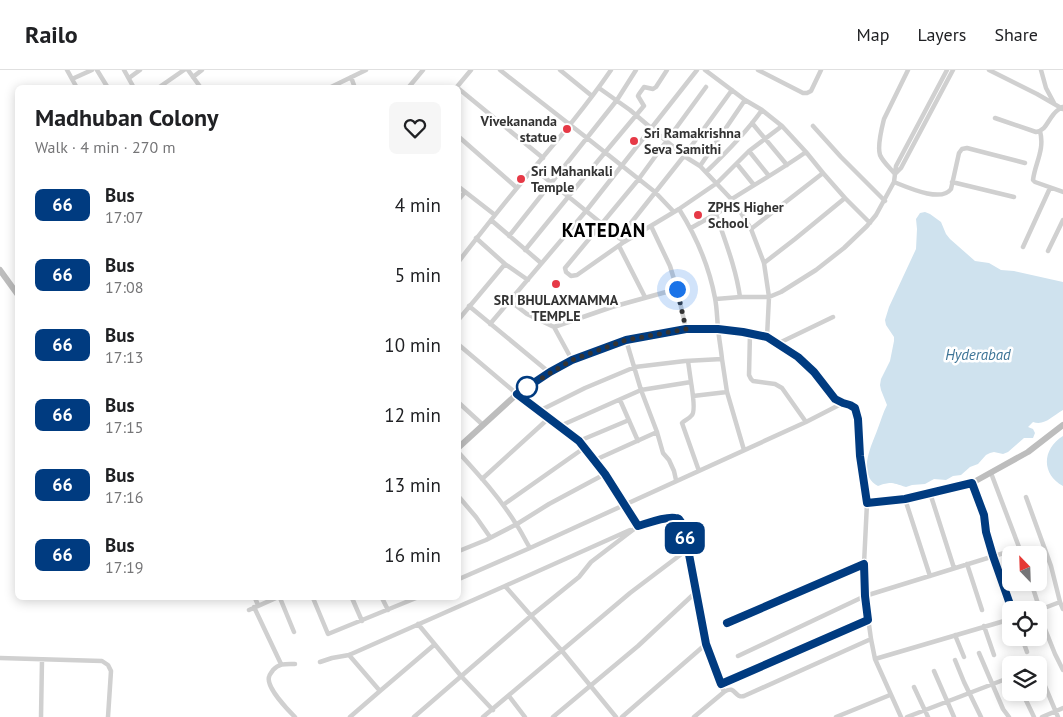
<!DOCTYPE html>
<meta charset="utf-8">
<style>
body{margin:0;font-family:"PT Sans",sans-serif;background:#f6f6f6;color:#202124;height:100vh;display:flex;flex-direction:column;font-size:19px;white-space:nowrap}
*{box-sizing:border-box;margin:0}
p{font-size:16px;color:#757577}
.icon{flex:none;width:28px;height:28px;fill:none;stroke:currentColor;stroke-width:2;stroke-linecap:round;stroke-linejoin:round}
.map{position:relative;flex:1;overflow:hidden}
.details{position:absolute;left:15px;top:15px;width:446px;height:515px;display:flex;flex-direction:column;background:#fff;border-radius:8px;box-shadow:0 2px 12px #0003}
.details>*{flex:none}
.badge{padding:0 10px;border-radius:8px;font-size:18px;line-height:32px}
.needle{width:32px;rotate:337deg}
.fabs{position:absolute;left:1002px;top:476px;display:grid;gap:10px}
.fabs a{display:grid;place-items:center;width:45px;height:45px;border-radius:8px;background:#fff;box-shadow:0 2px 12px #0003;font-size:25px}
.you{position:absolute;width:25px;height:25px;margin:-12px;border:4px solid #fff;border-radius:50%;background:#1a73e8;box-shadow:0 0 0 8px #1a73e833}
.map>.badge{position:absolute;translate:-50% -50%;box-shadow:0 0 0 2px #fff}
.round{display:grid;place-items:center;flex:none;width:52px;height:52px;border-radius:8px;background:#f6f6f6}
.summary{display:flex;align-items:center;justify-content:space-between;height:85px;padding:0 20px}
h1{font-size:24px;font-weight:700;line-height:38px}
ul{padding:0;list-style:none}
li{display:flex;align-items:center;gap:15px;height:70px;padding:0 20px}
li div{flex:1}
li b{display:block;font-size:19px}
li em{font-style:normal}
li .badge{min-width:55px;font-weight:700;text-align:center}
header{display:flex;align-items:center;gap:30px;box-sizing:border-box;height:70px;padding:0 25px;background:#fff;border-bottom:1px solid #e0e0e0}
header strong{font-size:24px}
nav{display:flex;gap:28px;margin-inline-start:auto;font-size:18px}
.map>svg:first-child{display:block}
.water{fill:#cfe2ee}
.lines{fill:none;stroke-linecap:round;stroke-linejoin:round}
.street{stroke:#d0d0d0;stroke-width:4.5}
.secondary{stroke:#bdbdbd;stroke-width:6}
.line-casing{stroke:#fff;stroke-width:11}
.line{stroke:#003b80;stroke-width:8}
.walk{stroke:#333;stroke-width:5;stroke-dasharray:0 9}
.poi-dot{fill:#e63946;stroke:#fff;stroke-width:2}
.stop-dot{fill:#fff;stroke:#003b80;stroke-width:2.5}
.labels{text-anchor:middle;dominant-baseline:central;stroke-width:5;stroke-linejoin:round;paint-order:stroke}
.poi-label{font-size:14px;font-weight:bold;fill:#333;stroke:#fff;text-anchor:start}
.water-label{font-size:15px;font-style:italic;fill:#3f7597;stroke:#fff}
.district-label{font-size:19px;font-weight:bold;letter-spacing:1px;fill:#000;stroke:#fff}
</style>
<header>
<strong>Railo</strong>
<nav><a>Map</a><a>Layers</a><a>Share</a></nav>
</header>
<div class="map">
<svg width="1063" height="647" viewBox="0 0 1063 647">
<rect width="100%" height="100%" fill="#fff"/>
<path class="water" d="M925 142 930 144 941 152 946 164 950 169 975 191 989 193 1001 200 1014 201 1063 212V340C1052 346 1045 356 1033 352L1028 357 1033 359 1035 363 1033 368H1024L1008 382 1003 384 994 382 990 383 986 385 978 394 970 397 961 405 953 406 946 410 934 409 925 414 912 415 906 417C892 413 892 411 878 416 856 404 872 375 878 358 881 350 883 343 887 335L881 320 880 315 881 309 890 291 894 271V267L886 255 885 250 889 237 916 179 917 159 916 149 920 143Z
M1063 366V416C1041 404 1042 379 1063 366Z"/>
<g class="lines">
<path class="street" d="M67 0 77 18
M97 0 108 18
M124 0 134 18
M188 0 201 18
M500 0 587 68 655 122 674 142
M560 0 592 26
M705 0 745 30 762 40 782 56 806 82 823 103 845 128 870 153
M758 0 803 23H807L811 21 821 0
M989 0 1037 24 1063 39
M1041 0 1046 18 1054 33
M193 7 202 0
M351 7 355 18
M129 8 140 0
M72 9 92 0
M706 17 638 110 565 198 566 202 571 206 577 205 624 172 679 139 717 113 749 81 782 56
M158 18 184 0
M329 18 366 0
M408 18 423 0
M456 18 471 0
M599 18 630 40 684 86 700 96 735 133 751 159 764 193 769 227 767 267
M459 19 543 88
M995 48 1036 62C1046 60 1047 52 1053 45 1055 42 1059 39 1062 37
M752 53 787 95
M813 56 841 87 885 131
M1040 61C1045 80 1035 93 1033 110L1035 112 1063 122
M459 67 517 118
M749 81 769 106
M737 94 754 115
M700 96 745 30
M533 98 622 170
M706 102C727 82 745 64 762 40
M895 104 901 98 953 0
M895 104C890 98 883 92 880 85 877 76 882 57 884 49L908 0
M894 112C907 117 941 133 951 119L959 83 962 79 967 78 1025 93
M952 112 1014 127
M459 117 495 145
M459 129 465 122
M732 129C757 113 782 99 806 82
M679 139C696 166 709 196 715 228 717 238 717 248 718 258 719 269 721 279 722 289
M716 144C725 171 736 198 740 227
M491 150 541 193
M651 156 670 196 677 219 686 259
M691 158 735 133
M751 159 823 103
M509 166 617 30 636 0
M476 168 505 194
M619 168 684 86 732 20
M619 176 645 227
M1023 177 1050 118
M525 180 582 110 643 37 644 36 638 26 639 24 644 17 653 19 656 17 667 0
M1048 181 1063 150
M459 191C483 160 507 129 533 99 560 67 587 35 611 0
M764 193 795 169 845 128
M716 229 740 227H769L781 222 816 200 844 178 867 156 876 145 894 112 896 96 947 0
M510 231 527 244 554 257 572 290
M469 236 550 303
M459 249 505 194 528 210
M490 254 586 141 697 0
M554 257 612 237 677 219
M750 263 749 305 751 309 753 311 775 314 782 318 806 352
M626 270 641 320 657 362 663 383 669 390 674 401 676 410
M779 273 833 247
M691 312C692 319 696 340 692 345 689 349 685 350 682 353L699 401
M693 326 727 322
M620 330 638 371
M459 333 483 355
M539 341 585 318 635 297 685 291 722 289 727 322 744 380
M560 356 641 320 691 312 688 291
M579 371 629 350
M459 383C479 405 500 428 516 454 521 461 525 470 530 478
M595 390 657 362
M991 403 1022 485
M482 409 549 348
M972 413 984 445 986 462 993 486 1012 540
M930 423 954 498
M459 427 476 447 490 467
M1026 427 1051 496 1060 532
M905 429 930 506
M867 433 864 494 865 526 871 569 875 589 901 647
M503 435 584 378
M637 457C646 454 665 446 675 448 679 448 679 449 681 452L688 479 706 574 724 622C736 614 734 629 744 626L871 569
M459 481 486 470 517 454 549 434 605 404
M967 494 982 540
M459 509 530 478 806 352 843 333
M1031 512 1040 540
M505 516 630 460
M255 528 258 535
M280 528 294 562
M313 528 328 564 416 528
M352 528 362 551
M382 528 388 540
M254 537 281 594
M249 540 276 528
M1039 540 1060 532 1063 539
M1039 544 1055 584 1063 600
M727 553 864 494
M418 554 461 606 493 640
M984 556 994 585
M955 565 964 587
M1022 568 1027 582
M979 583 1003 639 1009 647
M349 585 380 621 350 647
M738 586 865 526 1020 478
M0 588 102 591 108 595 111 601 108 647
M875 589 1011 549
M1033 589 1036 595
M955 590 964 612 981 647
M320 592 332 588 349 585 505 516 562 581 616 647
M934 601 954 647
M1039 602 1058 647
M721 614 869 550
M914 617 928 647
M380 621 434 575
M1022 622 1034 647
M509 626 525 647
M41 647 42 590
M295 647C288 640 266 617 269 607 269 605 272 602 273 600 279 593 286 594 295 594
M414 647 532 545 579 507 591 492 638 456 605 404 595 390 579 371 549 348 517 324 459 275
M483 647 630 523 688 479
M553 647 638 576 696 522
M622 647 706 574
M694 647 724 622
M836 647 890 625
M907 647 1011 607
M1042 647 1063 638"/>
<path class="secondary" d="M0 200 18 225
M459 377 517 324 550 303 572 290 626 270 686 259H718L743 262 767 267 779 273 798 287 814 302 835 329 843 333 850 335 855 339 858 349 860 386 867 433 905 429 972 413 1028 382 1063 355"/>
</g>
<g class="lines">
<defs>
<path id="line" d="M727 553 864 494 865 526 868 550 721 614 706 574 688 479 681 452C679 449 679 448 675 448 666 446 648 453 638 456L605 404 579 371 517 324 550 302 572 290 626 270 686 259H718L743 262 767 267 798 287 814 302 835 329 843 333 850 335 855 338 858 349 860 386 867 433 905 429 972 413 984 445 986 462 993 486 1012 540"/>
</defs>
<use href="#line" class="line-casing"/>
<use href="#line" class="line"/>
<path class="walk" d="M527 317 572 290 626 270 686 259 677 219"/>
</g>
<g class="poi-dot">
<circle cx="567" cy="59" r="5"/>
<circle cx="634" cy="71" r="5"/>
<circle cx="521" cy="109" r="5"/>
<circle cx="698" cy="145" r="5"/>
<circle cx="556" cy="214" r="5"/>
</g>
<circle class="stop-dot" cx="527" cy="317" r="10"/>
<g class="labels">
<g class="poi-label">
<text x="557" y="51" text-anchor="end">Vivekananda<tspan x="557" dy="16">statue</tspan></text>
<text x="644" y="63">Sri Ramakrishna<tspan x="644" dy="16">Seva Samithi</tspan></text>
<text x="531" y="101">Sri Mahankali<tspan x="531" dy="16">Temple</tspan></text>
<text x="708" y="137">ZPHS Higher<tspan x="708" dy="16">School</tspan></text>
<text x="556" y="230" text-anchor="middle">SRI BHULAXMAMMA<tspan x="556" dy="16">TEMPLE</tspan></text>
</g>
<g class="water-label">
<text x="978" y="284">Hyderabad</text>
</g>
<g class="district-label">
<text x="604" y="160">KATEDAN</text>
</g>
</g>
</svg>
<div class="fabs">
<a><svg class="needle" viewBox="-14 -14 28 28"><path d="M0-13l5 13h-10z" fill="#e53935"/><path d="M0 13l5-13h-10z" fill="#757577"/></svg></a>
<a><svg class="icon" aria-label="locate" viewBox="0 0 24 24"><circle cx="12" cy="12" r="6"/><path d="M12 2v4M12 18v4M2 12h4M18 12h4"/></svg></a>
<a><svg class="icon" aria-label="layers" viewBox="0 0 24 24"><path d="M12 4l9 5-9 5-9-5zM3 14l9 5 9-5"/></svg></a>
</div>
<div class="you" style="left:677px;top:219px"></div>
<b class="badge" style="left:685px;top:468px;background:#003b80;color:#fff">66</b>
<section class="details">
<div class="summary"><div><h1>Madhuban Colony</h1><p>Walk · 4 min · 270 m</p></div><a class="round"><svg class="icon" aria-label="heart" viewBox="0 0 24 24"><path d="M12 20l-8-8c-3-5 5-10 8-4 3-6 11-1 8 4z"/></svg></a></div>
<ul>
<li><span class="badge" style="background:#003b80;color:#fff">66</span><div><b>Bus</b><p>17:07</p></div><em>4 min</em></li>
<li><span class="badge" style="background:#003b80;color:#fff">66</span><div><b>Bus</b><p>17:08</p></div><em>5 min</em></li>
<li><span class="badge" style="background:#003b80;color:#fff">66</span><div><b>Bus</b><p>17:13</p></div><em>10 min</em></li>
<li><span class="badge" style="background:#003b80;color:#fff">66</span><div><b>Bus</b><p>17:15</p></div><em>12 min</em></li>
<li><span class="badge" style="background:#003b80;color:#fff">66</span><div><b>Bus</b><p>17:16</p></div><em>13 min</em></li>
<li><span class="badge" style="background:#003b80;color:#fff">66</span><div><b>Bus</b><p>17:19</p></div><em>16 min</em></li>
</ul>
</section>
</div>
